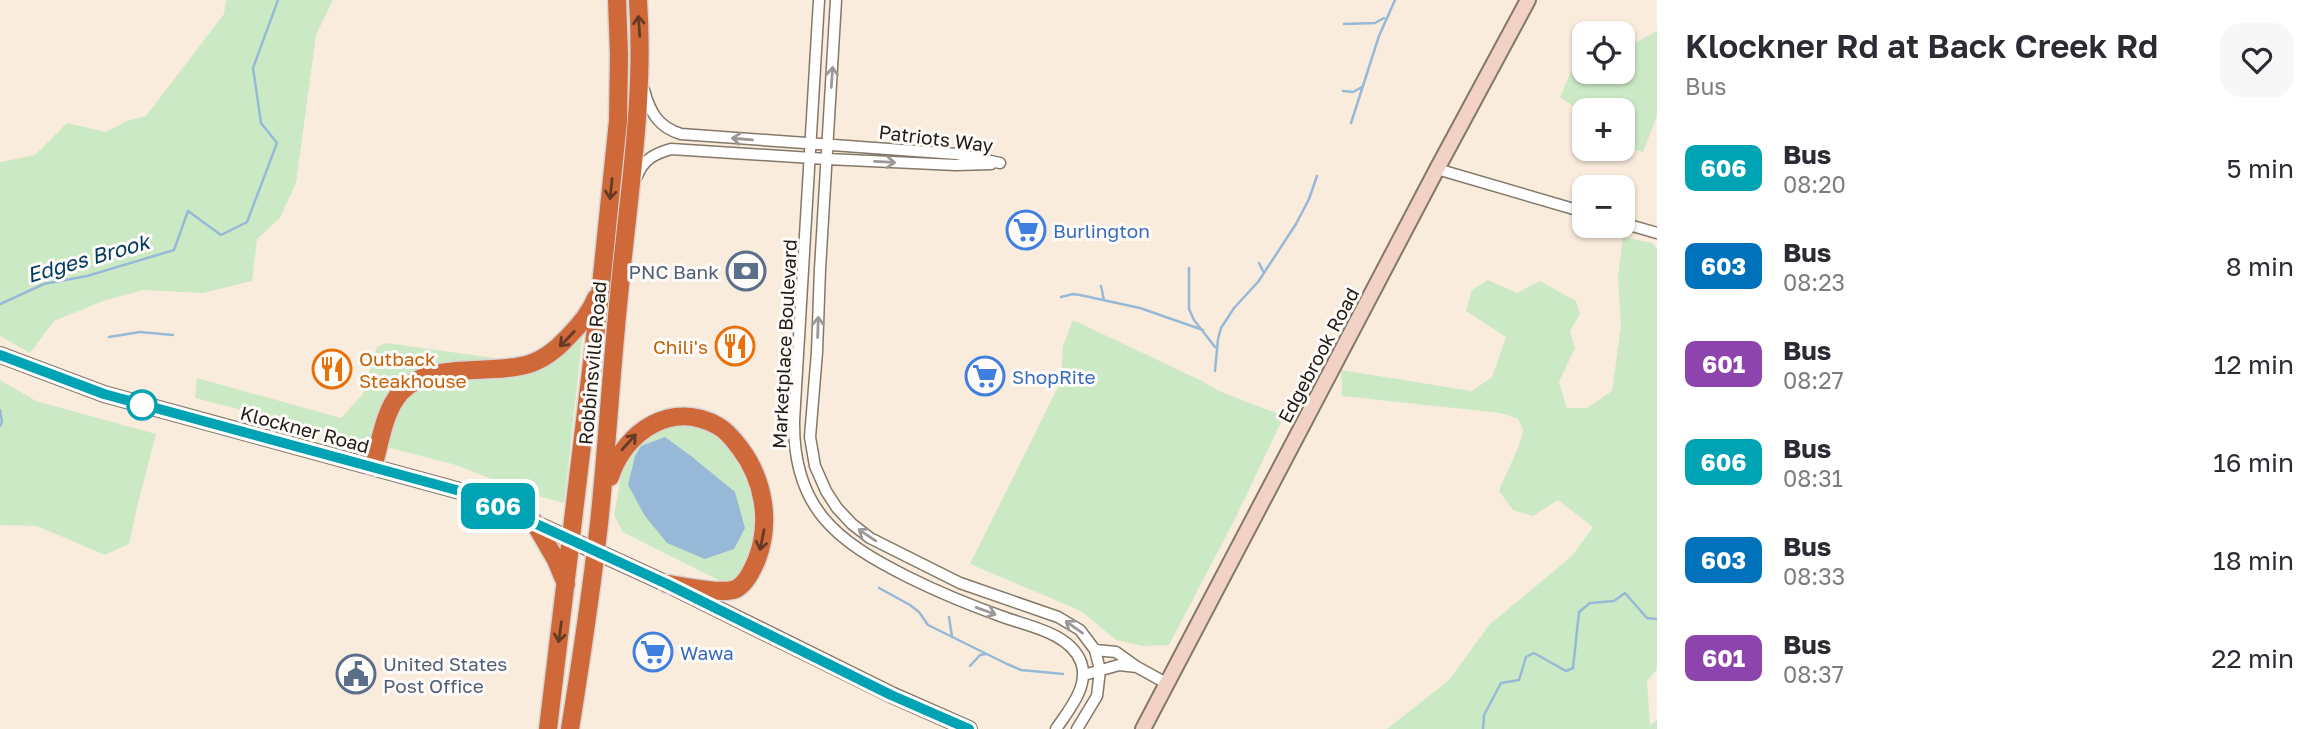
<!DOCTYPE html>
<meta charset="utf-8">
<style>
body{margin:0;font-family:"Golos Text",sans-serif;background:#f7f7f7;color:#2b2b33;height:100vh;display:flex;flex-direction:column;font-size:26px;white-space:nowrap}
*{box-sizing:border-box;margin:0}
p{font-size:23px;color:#7c7c81}
.icon{flex:none;width:38px;height:38px;fill:none;stroke:currentColor;stroke-width:2;stroke-linecap:round;stroke-linejoin:round}
.map{position:relative;flex:1;overflow:hidden}
.panel{display:flex;flex-direction:column;background:#fff;width:665px}
.panel>*{flex:none}
.badge{padding:0 14px;border-radius:10px;font-size:24px;line-height:46px}
.tools{position:absolute;left:1572px;top:21px;display:grid;gap:14px}
.tools a{display:grid;place-items:center;width:63px;height:63px;border-radius:14px;background:#fff;box-shadow:0 2px 5px #0004;font-size:35px}
.map>.badge{position:absolute;translate:-50% -50%;box-shadow:0 0 0 4px #fff}
.round{display:grid;place-items:center;flex:none;width:74px;height:74px;border-radius:21px;background:#f7f7f7}
.head{display:flex;align-items:center;justify-content:space-between;height:119px;padding:0 28px}
h1{font-size:33px;font-weight:600;line-height:52px}
ul{padding:0;list-style:none}
li{display:flex;align-items:center;gap:21px;height:98px;padding:0 28px}
li div{flex:1}
li b{display:block;font-size:26px}
li em{font-style:normal}
li .badge{min-width:77px;font-weight:700;text-align:center}
main{display:flex;flex:1;min-height:0}
.map>svg:first-child{display:block}
.green{fill:#cce9c6}
.water{fill:#97b9d7}
.lines{fill:none;stroke-linecap:round;stroke-linejoin:round}
.stream{stroke:#97b9d7;stroke-width:2.5}
.street-casing{stroke:#847869;stroke-width:13}
.secondary-casing{stroke:#847869;stroke-width:18}
.highway-casing{stroke:#d7d6d5;stroke-width:21}
.street{stroke:#fff;stroke-width:10}
.secondary{stroke:#f1d2c4;stroke-width:14}
.highway{stroke:#d06939;stroke-width:18}
.oneway{stroke:#663a24}
.oneway2{stroke:#9b9896}
.line-casing{stroke:#fff;stroke-width:16}
.line{stroke:#00a3b4;stroke-width:10}
.stop-dot{fill:#fff;stroke:#00a3b4;stroke-width:3.5}
.labels{text-anchor:middle;dominant-baseline:central;stroke-width:6;stroke-linejoin:round;paint-order:stroke}
.street-label{font-size:19px;fill:#201b16;stroke:#fefbf8}
.shop-label{font-size:19px;fill:#366cbe;stroke:#fefbf8;text-anchor:start}
.service-label{font-size:19px;fill:#4e5e75;stroke:#fefbf8;text-anchor:end}
.food-label{font-size:19px;fill:#c56008;stroke:#fefbf8;text-anchor:end}
.water-label{font-size:21px;font-style:italic;fill:#033c63;stroke:#fefbf8}
</style>
<main>
<div class="map">
<svg width="1657" height="729" viewBox="0 0 1657 729">
<rect width="100%" height="100%" fill="#f9ecdc"/>
<path class="green" d="M226 0H333L316 35 296 183 280 218 257 239 252 281 203 293 143 290 103 301 54 321 30 353 0 336V162L35 155 67 123 106 132 127 121 146 116 224 14Z
M1657 31V116L1643 152 1622 146V110H1584V114L1560 97 1576 60 1584 61V72H1622V50Z
M1623 237 1652 243 1657 248V669L1647 681 1650 725 1657 720V729H1387L1449 680 1490 624 1572 556 1593 527 1558 500 1533 516 1513 510 1499 491C1504 477 1523 442 1523 430 1522 427 1519 421 1518 419L1501 413 1342 396 1341 370 1472 391 1492 377 1506 337 1466 311 1472 290 1488 280 1517 293 1540 281 1576 301 1580 314 1570 331 1575 348 1559 382 1567 408H1587L1612 391 1621 326 1618 277Z
M1073 320 1202 381 1219 391 1284 416 1234 521 1169 645 1143 646 1116 640 1081 611 970 564 1061 381 1063 346Z
M583 330 564 503 531 494 456 465 386 447 398 405 411 392 428 383 491 376Z
M386 343 501 359 496 365 431 369 378 419 369 443 195 398 197 378 341 418 363 394 377 347Z
M0 380 36 401 156 434 137 507 129 544 105 555 37 526 0 525Z
M672 424C690 424 710 424 724 437 757 466 771 530 747 568 744 573 739 577 736 581L722 582 623 532 614 515 625 455 642 435Z"/>
<path class="water" d="M665 437 691 456 735 492 745 528 734 549 705 559 667 543 645 516 628 485 635 456 641 446Z"/>
<g class="lines">
<path class="stream" d="M1344 24 1375 23 1384 18
M1343 91 1353 92 1362 87
M1351 123 1379 36 1395 0
M1259 263 1264 273
M1189 268V309L1194 320 1215 347
M1101 286 1104 300
M1061 297 1073 294 1080 295 1140 308 1203 330
M0 304 44 284 87 276 174 250 188 211 221 235 247 222 277 143 261 123 253 68 278 0
M109 337 140 332 173 335
M1215 371 1218 339 1221 328 1234 308 1258 282 1296 224 1309 199 1317 176
M0 410 2 422 0 426
M879 588 910 605 919 612 928 625 1007 664 1021 670 1063 674
M949 617 952 637
M970 666 980 655 986 654
M1483 729 1484 715 1501 683 1519 680 1526 657 1534 653 1566 671 1573 668 1579 612 1590 603 1614 601 1625 593 1647 618 1657 619"/>
<defs>
<path id="street" d="M819 0 794 421C793 508 836 541 908 577 940 593 972 606 1006 618 1032 627 1070 634 1081 662 1090 686 1068 711 1056 729
M836 0 820 269 817 352 810 437 815 466 826 491 837 508 852 524 870 538 960 583 1058 617 1080 630 1095 650 1100 670 1097 696 1077 729
M644 90C650 112 658 127 681 134L957 154 1000 163
M1437 169 1584 212
M637 176C644 159 654 154 671 149L827 159 956 165 991 164
M1622 223 1657 233
M1095 650 1116 652 1137 667 1166 683
M1084 675 1119 665 1137 667"/>
<path id="secondary" d="M0 355 104 394 471 494 667 584 892 695 969 729
M1143 729 1437 169 1528 0"/>
<path id="highway" d="M373 467C380 444 384 410 401 392 431 360 490 376 529 364 545 359 557 349 568 337 579 326 590 313 596 298
M610 477C625 431 672 400 718 426 727 431 734 440 740 448 764 480 771 522 757 559 753 569 746 584 736 589 720 595 685 586 667 584
M534 522 556 560 566 584
M548 729 600 295 618 121 619 55 617 0
M570 729C581 661 591 593 599 524 607 448 611 372 619 296 628 197 645 100 638 0"/>
</defs>
<use href="#street" class="street-casing"/>
<use href="#secondary" class="secondary-casing"/>
<use href="#highway" class="highway-casing"/>
<use href="#street" class="street"/>
<use href="#secondary" class="secondary"/>
<use href="#highway" class="highway"/>
</g>
<defs><path id="oneway-shaft" d="M-6 0H5M1.5-3L5.5 0L1.5 3" fill="none" stroke-width="1.6" stroke-linecap="round" stroke-linejoin="round" transform="scale(1.75)"/></defs>
<g class="oneway">
<use href="#oneway-shaft" transform="translate(639 26) rotate(-94)"/>
<use href="#oneway-shaft" transform="translate(611 189) rotate(96)"/>
<use href="#oneway-shaft" transform="translate(567 339) rotate(134)"/>
<use href="#oneway-shaft" transform="translate(629 442) rotate(-48)"/>
<use href="#oneway-shaft" transform="translate(762 540) rotate(101)"/>
<use href="#oneway-shaft" transform="translate(560 632) rotate(98)"/>
</g>
<g class="oneway2">
<use href="#oneway-shaft" transform="translate(832 77) rotate(-86)"/>
<use href="#oneway-shaft" transform="translate(742 139) rotate(-175)"/>
<use href="#oneway-shaft" transform="translate(885 162) rotate(3)"/>
<use href="#oneway-shaft" transform="translate(818 327) rotate(-88)"/>
<use href="#oneway-shaft" transform="translate(867 535) rotate(-146)"/>
<use href="#oneway-shaft" transform="translate(986 611) rotate(20)"/>
<use href="#oneway-shaft" transform="translate(1074 627) rotate(-145)"/>
</g>
<g class="lines">
<defs>
<path id="line" d="M0 355 104 394 471 494 667 584 891 695 969 729"/>
</defs>
<use href="#line" class="line-casing"/>
<use href="#line" class="line"/>
</g>
<defs>
<symbol id="supermarket-ring" viewBox="-11 -11 22 22"><circle r="9.5" fill="#fefbf8" stroke="#3f7fe0" stroke-width="1.5"/><path d="M-6-5.5h2.5l.6 2H6L4.5 2H-2.5L-4.4-4H-6ZM-1.5 3.2a1.3 1.3 0 1 0 .1 0ZM3 3.2a1.3 1.3 0 1 0 .1 0Z" fill="#3f7fe0"/></symbol>
<symbol id="bank-ring" viewBox="-11 -11 22 22"><circle r="9.5" fill="#fefbf8" stroke="#5c6f8a" stroke-width="1.5"/><path d="M-6-4H6V4H-6ZM0-2.3a2.3 2.3 0 1 0 0 4.6a2.3 2.3 0 1 0 0-4.6Z" fill="#5c6f8a"/></symbol>
<symbol id="restaurant-ring" viewBox="-11 -11 22 22"><circle r="9.5" fill="#fefbf8" stroke="#e8710a" stroke-width="1.5"/><path d="M-5-6h1v4h1v-4h1v4h1v-4h1v5L-1.5 .5V6h-2V.5L-5-1ZM5-6V6H3V1.5H1.5Q1.5-4 5-6Z" fill="#e8710a"/></symbol>
<symbol id="civic-ring" viewBox="-11 -11 22 22"><circle r="9.5" fill="#fefbf8" stroke="#5c6f8a" stroke-width="1.5"/><path d="M-.6-6.5H3V-4.5H.6V-3L4-1V1h2V6H-6V1h2V-1L-.6-3ZM-1.2 2.5V6h2.4V2.5Z" fill="#5c6f8a"/></symbol>
</defs>
<g fill-rule="evenodd">
<use href="#supermarket-ring" x="1004" y="208" width="44" height="44"/>
<use href="#bank-ring" x="724" y="249" width="44" height="44"/>
<use href="#restaurant-ring" x="713" y="324" width="44" height="44"/>
<use href="#restaurant-ring" x="310" y="347" width="44" height="44"/>
<use href="#supermarket-ring" x="963" y="354" width="44" height="44"/>
<use href="#supermarket-ring" x="631" y="630" width="44" height="44"/>
<use href="#civic-ring" x="334" y="652" width="44" height="44"/>
</g>
<circle class="stop-dot" cx="142" cy="405" r="14"/>
<g class="labels">
<g class="street-label">
<text transform="translate(936 138) rotate(7)">Patriots Way</text>
<text transform="translate(784 344) rotate(-87)">Marketplace Boulevard</text>
<text transform="translate(1318 355) rotate(-62)">Edgebrook Road</text>
<text transform="translate(592 363) rotate(-85)">Robbinsville Road</text>
<text transform="translate(305 429) rotate(15)">Klockner Road</text>
</g>
<g class="shop-label">
<text x="1053" y="230">Burlington</text>
<text x="1012" y="376">ShopRite</text>
<text x="680" y="652">Wawa</text>
</g>
<g class="service-label">
<text x="719" y="271">PNC Bank</text>
<text x="383" y="663" text-anchor="start">United States<tspan x="383" dy="22">Post Office</tspan></text>
</g>
<g class="food-label">
<text x="708" y="346">Chili's</text>
<text x="359" y="358" text-anchor="start">Outback<tspan x="359" dy="22">Steakhouse</tspan></text>
</g>
<g class="water-label">
<text transform="translate(88 258) rotate(-16)">Edges Brook</text>
</g>
</g>
</svg>
<div class="tools">
<a><svg class="icon" aria-label="locate" viewBox="0 0 24 24"><circle cx="12" cy="12" r="6"/><path d="M12 2v4M12 18v4M2 12h4M18 12h4"/></svg></a>
<a>+</a>
<a>−</a>
</div>
<b class="badge" style="left:498px;top:506px;background:#00a3b4;color:#fff">606</b>
</div>
<section class="panel">
<div class="head"><div><h1>Klockner Rd at Back Creek Rd</h1><p>Bus</p></div><a class="round"><svg class="icon" aria-label="heart" viewBox="0 0 24 24"><path d="M12 20l-8-8c-3-5 5-10 8-4 3-6 11-1 8 4z"/></svg></a></div>
<ul>
<li><span class="badge" style="background:#00a3b4;color:#fff">606</span><div><b>Bus</b><p>08:20</p></div><em>5 min</em></li>
<li><span class="badge" style="background:#0072bc;color:#fff">603</span><div><b>Bus</b><p>08:23</p></div><em>8 min</em></li>
<li><span class="badge" style="background:#8e44ad;color:#fff">601</span><div><b>Bus</b><p>08:27</p></div><em>12 min</em></li>
<li><span class="badge" style="background:#00a3b4;color:#fff">606</span><div><b>Bus</b><p>08:31</p></div><em>16 min</em></li>
<li><span class="badge" style="background:#0072bc;color:#fff">603</span><div><b>Bus</b><p>08:33</p></div><em>18 min</em></li>
<li><span class="badge" style="background:#8e44ad;color:#fff">601</span><div><b>Bus</b><p>08:37</p></div><em>22 min</em></li>
</ul>
</section>
</main>
